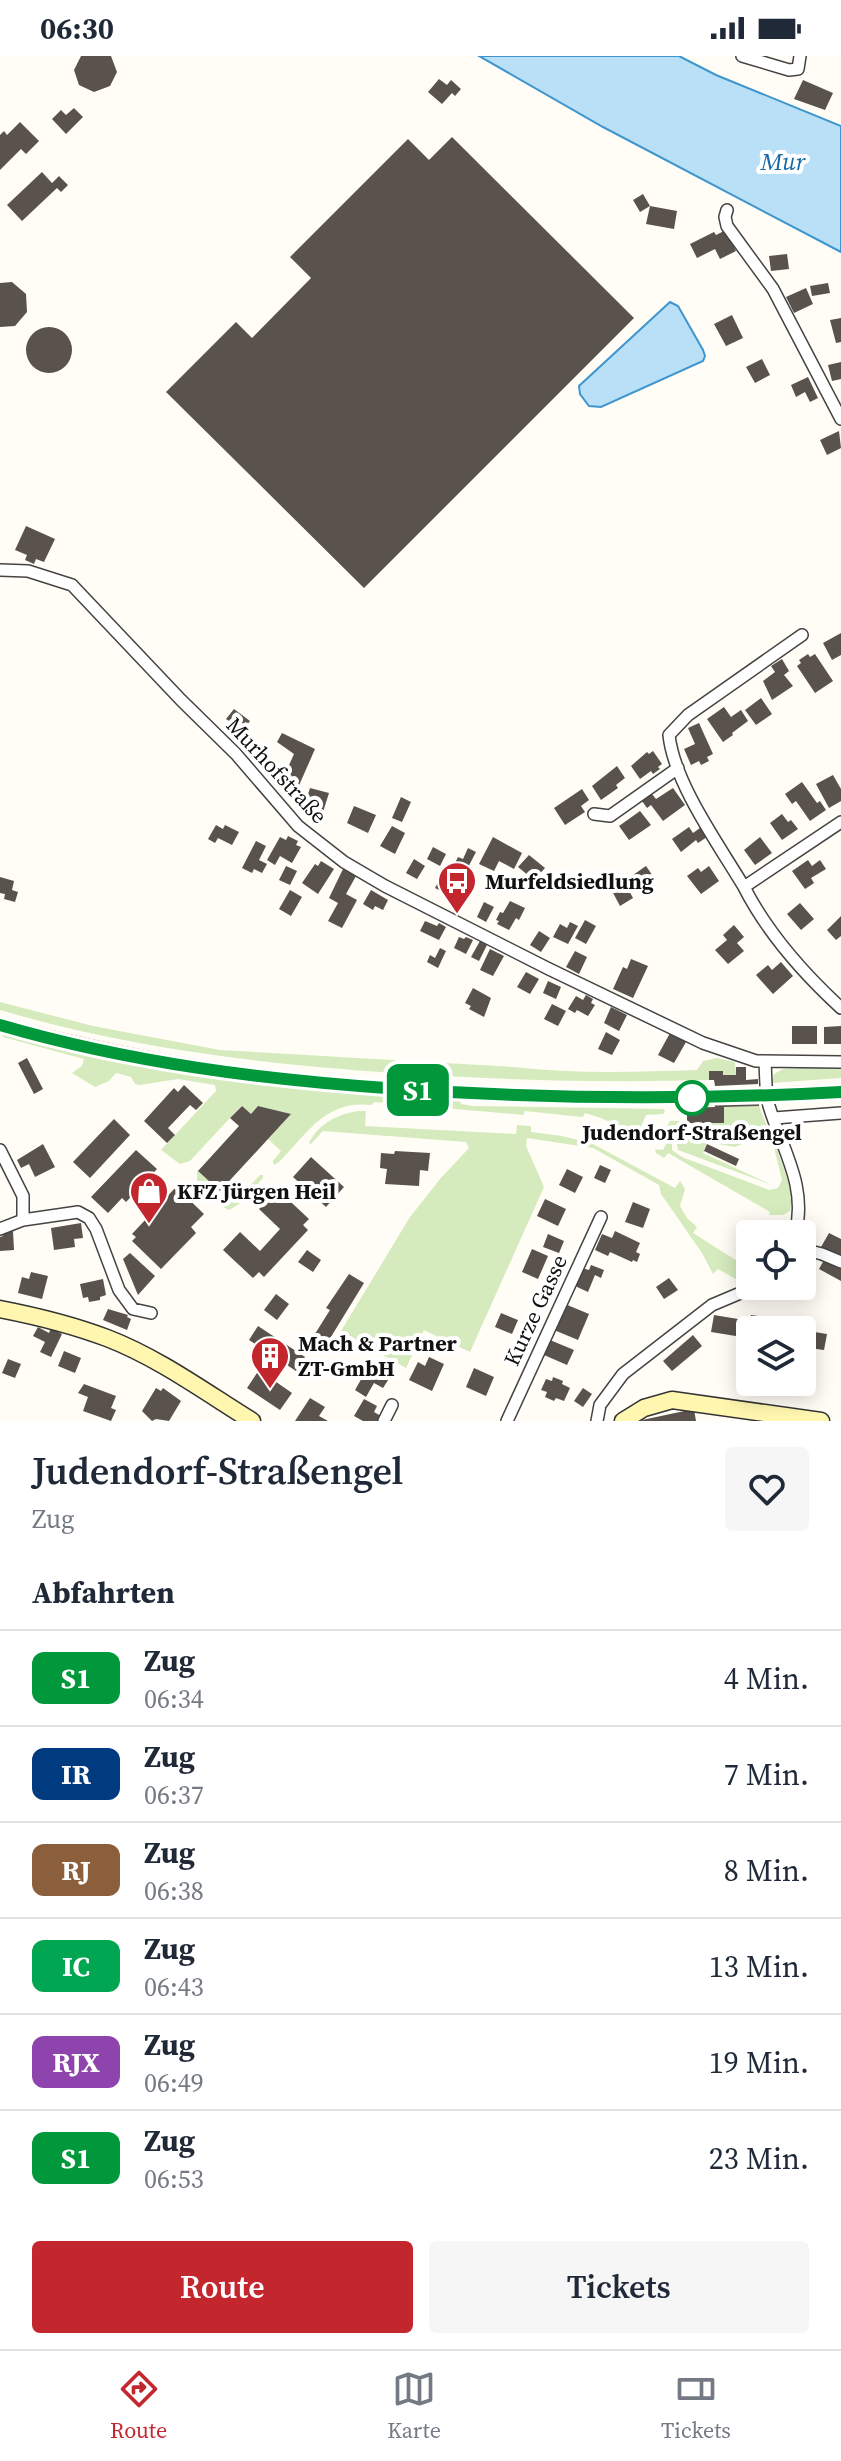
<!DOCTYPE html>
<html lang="de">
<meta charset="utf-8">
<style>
body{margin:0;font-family:"Source Serif 4",serif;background:#f6f6f7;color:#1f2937;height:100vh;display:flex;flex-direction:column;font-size:30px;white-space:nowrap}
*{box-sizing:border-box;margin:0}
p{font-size:26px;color:#747a83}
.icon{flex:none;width:44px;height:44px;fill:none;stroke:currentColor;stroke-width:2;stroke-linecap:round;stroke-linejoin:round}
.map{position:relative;height:1365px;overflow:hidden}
.details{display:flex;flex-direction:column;background:#fff;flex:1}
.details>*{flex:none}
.badge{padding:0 16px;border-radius:12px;font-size:28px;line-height:52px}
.tools{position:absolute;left:736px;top:1164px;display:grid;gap:16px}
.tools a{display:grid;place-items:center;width:80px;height:80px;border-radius:8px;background:#fff;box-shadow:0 4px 20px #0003;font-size:40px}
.map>.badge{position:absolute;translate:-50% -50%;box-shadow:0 0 0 4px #fff}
h2{padding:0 32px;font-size:30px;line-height:72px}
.round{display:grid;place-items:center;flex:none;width:84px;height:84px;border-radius:8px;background:#f6f6f7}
.summary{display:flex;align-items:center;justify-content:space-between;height:136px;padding:0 32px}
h1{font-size:38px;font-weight:600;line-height:60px}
.button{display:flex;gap:16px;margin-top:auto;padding:16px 32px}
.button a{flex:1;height:92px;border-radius:8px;background:#c4262e;color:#fff;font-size:32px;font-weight:600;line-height:92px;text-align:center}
.button a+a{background:#f6f6f7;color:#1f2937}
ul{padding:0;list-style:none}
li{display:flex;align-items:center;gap:24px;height:96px;padding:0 32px;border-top:2px solid #e0e1e3}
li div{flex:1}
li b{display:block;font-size:30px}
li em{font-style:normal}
li .badge{min-width:88px;font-weight:700;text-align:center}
.status{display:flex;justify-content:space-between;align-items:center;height:56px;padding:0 40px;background:#fff;direction:ltr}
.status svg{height:22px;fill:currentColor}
.tab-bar{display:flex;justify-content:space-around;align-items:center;height:112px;border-top:2px solid #e0e1e3;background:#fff;font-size:22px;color:#747a83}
.tab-bar a{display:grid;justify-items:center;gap:4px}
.tab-bar .active{color:#c4262e}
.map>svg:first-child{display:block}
.green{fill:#d5ebbd}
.water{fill:#b9e0f7;stroke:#3f96cf;stroke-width:2}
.building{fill:#5a524d}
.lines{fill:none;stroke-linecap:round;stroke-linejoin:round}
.street-casing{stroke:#444;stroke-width:14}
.secondary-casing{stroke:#333;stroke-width:19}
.street{stroke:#fff;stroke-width:11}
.secondary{stroke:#fff6b0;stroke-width:16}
.rail{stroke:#c4262e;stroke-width:3}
.line-casing{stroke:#fff;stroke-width:18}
.line{stroke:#00983a;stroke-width:12}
.stop-dot{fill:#fff;stroke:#00983a;stroke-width:4}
.labels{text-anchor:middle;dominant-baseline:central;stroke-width:8;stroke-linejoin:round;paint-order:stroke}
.street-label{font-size:22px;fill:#111;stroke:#fff}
.poi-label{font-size:22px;font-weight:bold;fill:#111;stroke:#fff;text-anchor:start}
.stop-label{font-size:22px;font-weight:bold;fill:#111;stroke:#fff}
.water-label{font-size:24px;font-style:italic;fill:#1768a6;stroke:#fff}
</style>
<div class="status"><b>06:30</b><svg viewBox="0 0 49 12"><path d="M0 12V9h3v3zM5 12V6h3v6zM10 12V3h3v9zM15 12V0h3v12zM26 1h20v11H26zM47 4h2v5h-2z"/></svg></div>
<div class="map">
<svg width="841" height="1365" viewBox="0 0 841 1365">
<rect width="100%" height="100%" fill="#fffdf5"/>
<path class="green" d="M0 946 93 970 220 994 513 1011C573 1018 635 1016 697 1014L703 1005 717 1002 735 1006 736 1019H723V1015H710L709 1024C604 1027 499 1024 394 1017 261 1008 129 992 0 954Z
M0 974C151 1016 305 1032 460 1043L461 1048 473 1050 663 1053 665 1055 663 1058 646 1059 637 1079 601 1062 585 1057 583 1061 524 1055V1059L375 1046 371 1049C325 1044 308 1077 279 1106L274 1109 273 1105 281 1095 268 1083 291 1058 258 1050 251 1058 241 1050 190 1105 180 1108 161 1094 216 1035 215 1029 178 1023 140 1029 135 1028 131 1021 116 1017 109 1025 95 1031 72 1017 82 1010 84 1003 3 981Z
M841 1010V1022L771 1027 774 1018 783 1013Z
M759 1050 768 1073 767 1077 761 1070 746 1076 749 1085 735 1091 707 1086 703 1097 772 1129 678 1094 675 1078 666 1072 670 1065H687V1067H723L724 1051Z
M358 1055H366L365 1070 516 1078 517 1069 531 1070V1076L562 1080 591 1087 675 1132 680 1125 685 1133 680 1150 687 1162 697 1171 693 1177 750 1213V1222L741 1226 718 1213 713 1218 702 1197 661 1138 659 1129 593 1092 527 1082 526 1090 544 1131 470 1296 424 1274 406 1312 341 1275 410 1161 440 1123 469 1092 466 1086 323 1075 311 1088 309 1087C318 1068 338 1058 358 1055Z
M670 1080 672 1082V1094L682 1101 769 1134 778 1132 782 1124 774 1091 776 1090C782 1110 795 1135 790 1155L783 1159H769L770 1156 668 1097 664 1102 656 1097 655 1093 663 1094Z
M197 1114 220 1134 217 1138 225 1145 231 1138 237 1143 260 1119H263V1122L239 1148 229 1154 223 1151 197 1126Z"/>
<path class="water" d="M479 0H679L716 19 841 70V196L603 71Z
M670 246 678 250 703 294 705 300 703 305 601 351 589 350 580 338 579 330Z"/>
<path class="building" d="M81 0H111L117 16 110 30 94 36 79 29 74 14Z
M439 23 447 29 451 24 461 33 455 40 452 37 442 48 428 36Z
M803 24 833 37 825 54 794 43Z
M74 52 83 61 66 78 52 63 61 54 66 59Z
M20 66 39 85 26 98 21 93 0 114V79L4 75 7 79Z
M452 81 634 262 364 532 166 336 236 266 252 282 311 222 290 201 408 83 429 104Z
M42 116 52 127 59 120 68 129 61 136 57 132 22 165 7 149Z
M643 138 650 150 640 156 633 144Z
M650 150 677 155 674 173 646 168Z
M726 174 736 195 720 203 715 193 697 202 690 188 714 176 716 179Z
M787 198 789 213 771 215 769 200Z
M12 226 26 238 27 256 15 270 0 271V227Z
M828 227 830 237 812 240 810 230Z
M806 232 813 248 794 257 786 241Z
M732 259 743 282 726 290 714 268Z
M841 262V286L836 287 830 264Z
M26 294a23 23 0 1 1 46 0a23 23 0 1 1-46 0Z
M762 303 770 319 755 327 746 311Z
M841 306V323L832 325 828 309Z
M808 321 818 342 810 346 805 336 796 341 791 329Z
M839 375 841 392 827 399 820 384Z
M26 470 55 483 44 506 36 503 34 508 25 504 27 499 15 494Z
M841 577V599L832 604 823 587Z
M808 598 810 601 815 598 833 625 815 637 797 610 801 607 799 604Z
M782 603 789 615 784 619 793 630 772 644 763 625 775 616 771 610Z
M761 642 772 658 756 669 745 654Z
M724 651 731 661 741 654 748 665 732 677 733 679 723 686 707 663Z
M234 653 250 665 240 678 230 671 232 667 226 663Z
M699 667 713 698 707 701 709 705 701 709 699 705 691 709 684 693 695 688 688 672Z
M282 677 315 693 297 734 281 727 294 698 277 686Z
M653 695 662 708 658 711 660 713 653 718 651 715 640 723 631 710 647 696 649 698Z
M617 710 625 722 616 729 618 732 601 744 592 730Z
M833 719 841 733V745L829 752 816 728Z
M802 726 817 747 820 745 826 754 810 765 796 745 792 748 785 738Z
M310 732 329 737 323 756 304 751Z
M673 732 685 749 663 765 651 749 647 752 642 745 652 738 656 743Z
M582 733 589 744 581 750 585 756 565 769 554 752Z
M401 741 411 746 402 766 392 762Z
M354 750 376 759 368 777 347 767Z
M640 755 651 769 629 784 619 770Z
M782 758 788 766 791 764 798 773 782 784 770 767Z
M216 769 223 773 225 769 239 776 232 789 218 782 215 787 208 783Z
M392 770 405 777 395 798 380 790Z
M689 771 693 777 700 772 707 781 698 787 696 784 681 796 672 783Z
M288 780 298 785 296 789 301 791 292 807 280 800 275 809 267 804 280 781 286 784Z
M493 781 522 797 514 813 499 805 494 815 479 808Z
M760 781 772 797 755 809 744 794Z
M256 785 266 790 259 804 267 808 262 817 254 813 252 817 242 812Z
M433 791 446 798 440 810 427 803Z
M468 792 476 796 463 821 459 819 449 839 435 832 446 812 451 815 458 801 463 803Z
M529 799 545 812 534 824 518 811Z
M414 803 425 810 417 823 406 817Z
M808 804 812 810 820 804 826 813 811 822 814 827 805 833 792 815Z
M321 805 334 813 318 838 302 827 315 808 318 810Z
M286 810 297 815 290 829 279 824Z
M646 810 657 826 644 835 633 819Z
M709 810 719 825 701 838 687 820 698 812 701 816Z
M343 813 356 820 346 838 357 844 342 872 328 865 338 847 329 842Z
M0 821 14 825 12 834 18 836 15 846 4 843 5 838 0 837Z
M625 827 633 842 620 850 612 835Z
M290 834 302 841 291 860 279 853Z
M371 834 388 844 383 854 375 850 373 854 363 848Z
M510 845 525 852 519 864 516 862 509 874 497 868 499 865 496 864 500 856 503 857Z
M484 846 494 851 486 866 477 861Z
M800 847 814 863 801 874 787 858Z
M841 860V880L836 884 827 874Z
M585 864 596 870 586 888 575 882Z
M425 865 437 870 439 867 446 871 439 884 420 875Z
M570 866 578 870 568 888 553 881 560 868 567 872Z
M734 869 744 881 737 887 744 895 728 908 715 894 727 884 723 879Z
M539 875 550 882 541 896 530 889Z
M459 881 464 883 466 881 473 884 466 898 454 892Z
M480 885 487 889 479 905 471 901Z
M440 892 446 895 438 912 427 906 430 899 435 902Z
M490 893 504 900 493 920 480 914Z
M575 895 587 901 579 918 566 911Z
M631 903 648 910 633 942 613 933 623 911 627 913Z
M781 906 793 920 773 938 756 919 768 909 772 914Z
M526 916 539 923 530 938 517 931Z
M548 925 561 931 556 943 543 937Z
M473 932 491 942 484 961 469 953 471 950 465 947Z
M586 939 593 943 591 947 595 949 588 960 577 954 575 957 568 953 576 940 583 944Z
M552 948 566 955 558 970 544 963Z
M611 951 627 959 619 975 604 967Z
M792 970H817V988H792Z
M841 970V988H824V971Z
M606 976 620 984 612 999 598 993Z
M670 977 686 986 674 1007 658 999Z
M27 1002 43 1033 34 1038 18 1007Z
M736 1011H746V1024L758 1023V1028L715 1030 714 1024H709V1015H723V1019H736Z
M184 1029 203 1047 196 1054 190 1049 168 1072 175 1079 167 1087 144 1065 174 1032 178 1036Z
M759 1044V1050L724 1051V1067H687V1052L715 1051 714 1046Z
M242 1050 251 1058 258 1050 291 1058 220 1135 198 1115 239 1070 230 1062Z
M114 1063 130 1079 90 1122 73 1106Z
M43 1088 55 1111 35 1121 29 1108 21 1112 17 1104Z
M707 1088 739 1103 736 1110 704 1095Z
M136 1094 157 1113 126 1146 122 1142 108 1157 91 1141Z
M395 1095 430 1097 428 1115 420 1114 419 1130 385 1128 387 1113 380 1112 381 1097 394 1098Z
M311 1101 344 1131 326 1151 293 1121Z
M600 1109 611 1114 605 1127 594 1122Z
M567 1113 583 1121 575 1137 559 1129Z
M176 1131 204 1158 191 1171 196 1177 161 1213 132 1185 136 1181 132 1178Z
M278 1134 309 1163 303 1169 308 1174 264 1221 259 1216 253 1222 223 1194 240 1176 260 1195 280 1173 259 1153Z
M545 1143 566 1153 558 1170 537 1160Z
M633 1146 650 1153 643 1172 625 1166Z
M81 1167 83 1182 74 1183 75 1191 54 1194 51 1172Z
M13 1175 14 1194 0 1195V1181L3 1180V1176Z
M615 1175 640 1187 636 1196 640 1198 637 1206 633 1204 632 1206 610 1196 608 1200 595 1194 602 1178 612 1182Z
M829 1177 841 1183V1202L821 1191Z
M548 1178 564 1185 559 1197 543 1191Z
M532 1193 548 1200 538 1223 522 1216Z
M307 1194 321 1204 313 1216 298 1206Z
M130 1197 155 1220 138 1239 123 1203Z
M824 1204 841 1212V1225L819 1213Z
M591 1209 604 1214 601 1222 595 1219 588 1236 575 1230 582 1212 589 1214Z
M31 1216 48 1220 42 1243 18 1237 22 1221 29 1223Z
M349 1218 364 1227 326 1289 313 1281 330 1254 326 1252Z
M669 1222 678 1234 664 1243 656 1231Z
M103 1223 106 1239 100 1241V1244L89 1246 88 1241 83 1242 80 1228Z
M276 1238 289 1248 277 1264 264 1254Z
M565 1248 589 1258 578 1284 554 1274Z
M108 1253 128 1259 127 1261 131 1263 127 1274 103 1264Z
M501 1257 518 1264 512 1278 495 1271Z
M714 1259 750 1265 751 1259 790 1265 788 1274H749L748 1282 711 1276Z
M258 1270 305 1301 296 1315 249 1284Z
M38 1271 49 1277 51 1272 62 1278 51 1301 40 1296 45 1286 33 1280Z
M802 1274 827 1278 824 1294 802 1291Z
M693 1279 702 1290 672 1315 663 1305Z
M550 1284 574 1294 567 1309 544 1299Z
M64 1295 81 1302 75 1317 58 1310Z
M429 1301 444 1308 432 1335 409 1324 418 1306 425 1310Z
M8 1303 21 1308 15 1322 2 1317Z
M371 1306 392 1318 383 1332 374 1327 366 1341 355 1334Z
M474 1312 494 1321 486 1340 466 1331Z
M259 1314 292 1337 280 1354 247 1332Z
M553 1321 563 1325 562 1328 570 1332 564 1345 556 1342 554 1345 545 1341 547 1336 541 1334 546 1323 552 1325Z
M84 1328 116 1340 111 1352 116 1354 111 1365 83 1355 88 1341 78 1337Z
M156 1332 161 1335 163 1332 181 1345 169 1365 156 1363 152 1365 142 1355Z
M583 1332 592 1338 583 1351 574 1345Z
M310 1342 325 1351 319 1360 328 1365H295Z
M364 1343 377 1350 374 1356 381 1360 378 1365H363L354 1360Z
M694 1353 696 1365H642V1364Z"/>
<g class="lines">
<defs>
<path id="street" d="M742 0 789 14 798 13 800 0
M727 154 725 161 727 170 773 233 841 363
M0 514 28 515 72 529 181 644 236 698 298 770 344 806 385 830 549 913 703 987 756 1005 841 1006
M594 758 610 760 678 712
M841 766 744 831C768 878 803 917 841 952
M744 831C719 789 674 727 669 679L688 659 802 579
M765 1006C766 1020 765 1036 769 1050 782 1093 808 1131 795 1178
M774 1062 841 1057
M0 1094 23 1140V1164L0 1173
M23 1164 78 1156 89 1162 96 1173 119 1234 133 1253 151 1257
M802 1193 822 1198 841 1206
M384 1365 392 1349
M507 1365 601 1161
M597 1365 600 1349 623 1318 712 1249 757 1230"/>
<path id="secondary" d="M0 1253C36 1260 73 1269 107 1282 159 1302 205 1336 252 1365
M623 1365 644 1352 672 1344 821 1365"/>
</defs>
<use href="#street" class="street-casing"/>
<use href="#secondary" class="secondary-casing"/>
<use href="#street" class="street"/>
<use href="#secondary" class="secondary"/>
<path class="rail" d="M0 962C270 1037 562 1044 841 1029"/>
</g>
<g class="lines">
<defs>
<path id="line" d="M0 969C130 1007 265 1024 400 1033 547 1043 694 1044 841 1036"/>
</defs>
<use href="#line" class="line-casing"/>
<use href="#line" class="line"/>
</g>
<defs>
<symbol id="bus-pin" viewBox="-11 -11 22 30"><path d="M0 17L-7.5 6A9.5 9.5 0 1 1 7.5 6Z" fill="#c4262e" stroke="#fff"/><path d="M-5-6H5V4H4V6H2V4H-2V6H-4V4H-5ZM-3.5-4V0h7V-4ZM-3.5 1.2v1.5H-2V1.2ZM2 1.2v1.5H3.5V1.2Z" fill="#fff"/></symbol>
<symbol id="shop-pin" viewBox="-11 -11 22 30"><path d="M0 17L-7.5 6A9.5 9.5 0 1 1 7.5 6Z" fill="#c4262e" stroke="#fff"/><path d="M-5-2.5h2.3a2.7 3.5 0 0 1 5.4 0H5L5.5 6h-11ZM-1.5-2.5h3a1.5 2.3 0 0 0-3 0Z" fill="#fff"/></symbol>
<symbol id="building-pin" viewBox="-11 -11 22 30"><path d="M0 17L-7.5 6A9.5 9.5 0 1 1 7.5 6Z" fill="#c4262e" stroke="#fff"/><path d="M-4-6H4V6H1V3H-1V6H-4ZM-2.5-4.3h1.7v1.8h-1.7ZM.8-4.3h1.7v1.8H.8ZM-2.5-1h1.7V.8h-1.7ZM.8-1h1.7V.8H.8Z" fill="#fff"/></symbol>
</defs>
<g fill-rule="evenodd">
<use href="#bus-pin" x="435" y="803" width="44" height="60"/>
<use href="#shop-pin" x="127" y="1113" width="44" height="60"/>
<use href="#building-pin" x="248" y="1278" width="44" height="60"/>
</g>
<circle class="stop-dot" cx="692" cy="1042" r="16"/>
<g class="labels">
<g class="street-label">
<text transform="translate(277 714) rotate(47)">Murhofstraße</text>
<text transform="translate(535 1254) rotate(-65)">Kurze Gasse</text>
</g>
<g class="poi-label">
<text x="485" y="825">Murfeldsiedlung</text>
<text x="177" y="1135">KFZ Jürgen Heil</text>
<text x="298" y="1287">Mach &amp; Partner<tspan x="298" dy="25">ZT-GmbH</tspan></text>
</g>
<g class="stop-label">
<text x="692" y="1076">Judendorf-Straßengel</text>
</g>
<g class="water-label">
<text x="783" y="105">Mur</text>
</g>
</g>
</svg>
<div class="tools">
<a><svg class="icon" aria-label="locate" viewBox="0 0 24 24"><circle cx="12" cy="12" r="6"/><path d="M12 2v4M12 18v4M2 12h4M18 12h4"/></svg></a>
<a><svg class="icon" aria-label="layers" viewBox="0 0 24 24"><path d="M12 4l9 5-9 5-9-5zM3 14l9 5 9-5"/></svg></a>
</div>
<b class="badge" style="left:418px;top:1034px;background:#00983a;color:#fff">S1</b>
</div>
<section class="details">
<div class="summary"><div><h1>Judendorf-Straßengel</h1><p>Zug</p></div><a class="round"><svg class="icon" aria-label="heart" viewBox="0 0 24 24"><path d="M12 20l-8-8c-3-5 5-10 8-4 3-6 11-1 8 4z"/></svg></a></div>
<h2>Abfahrten</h2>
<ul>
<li><span class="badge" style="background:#00983a;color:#fff">S1</span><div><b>Zug</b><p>06:34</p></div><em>4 Min.</em></li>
<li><span class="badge" style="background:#003b80;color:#fff">IR</span><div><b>Zug</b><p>06:37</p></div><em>7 Min.</em></li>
<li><span class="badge" style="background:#8b5e3c;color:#fff">RJ</span><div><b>Zug</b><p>06:38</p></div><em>8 Min.</em></li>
<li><span class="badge" style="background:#00a651;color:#fff">IC</span><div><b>Zug</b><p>06:43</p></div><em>13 Min.</em></li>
<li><span class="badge" style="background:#8e44ad;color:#fff">RJX</span><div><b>Zug</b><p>06:49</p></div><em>19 Min.</em></li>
<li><span class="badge" style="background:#00983a;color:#fff">S1</span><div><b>Zug</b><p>06:53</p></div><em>23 Min.</em></li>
</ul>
<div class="button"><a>Route</a><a>Tickets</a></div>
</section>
<nav class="tab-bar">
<a class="active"><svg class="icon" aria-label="directions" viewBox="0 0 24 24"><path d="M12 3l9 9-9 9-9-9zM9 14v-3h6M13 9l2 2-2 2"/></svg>Route</a>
<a><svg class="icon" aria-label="map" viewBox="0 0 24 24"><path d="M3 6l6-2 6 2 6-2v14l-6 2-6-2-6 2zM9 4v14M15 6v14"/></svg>Karte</a>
<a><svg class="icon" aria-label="tickets" viewBox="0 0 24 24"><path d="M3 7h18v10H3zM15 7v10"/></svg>Tickets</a>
</nav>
